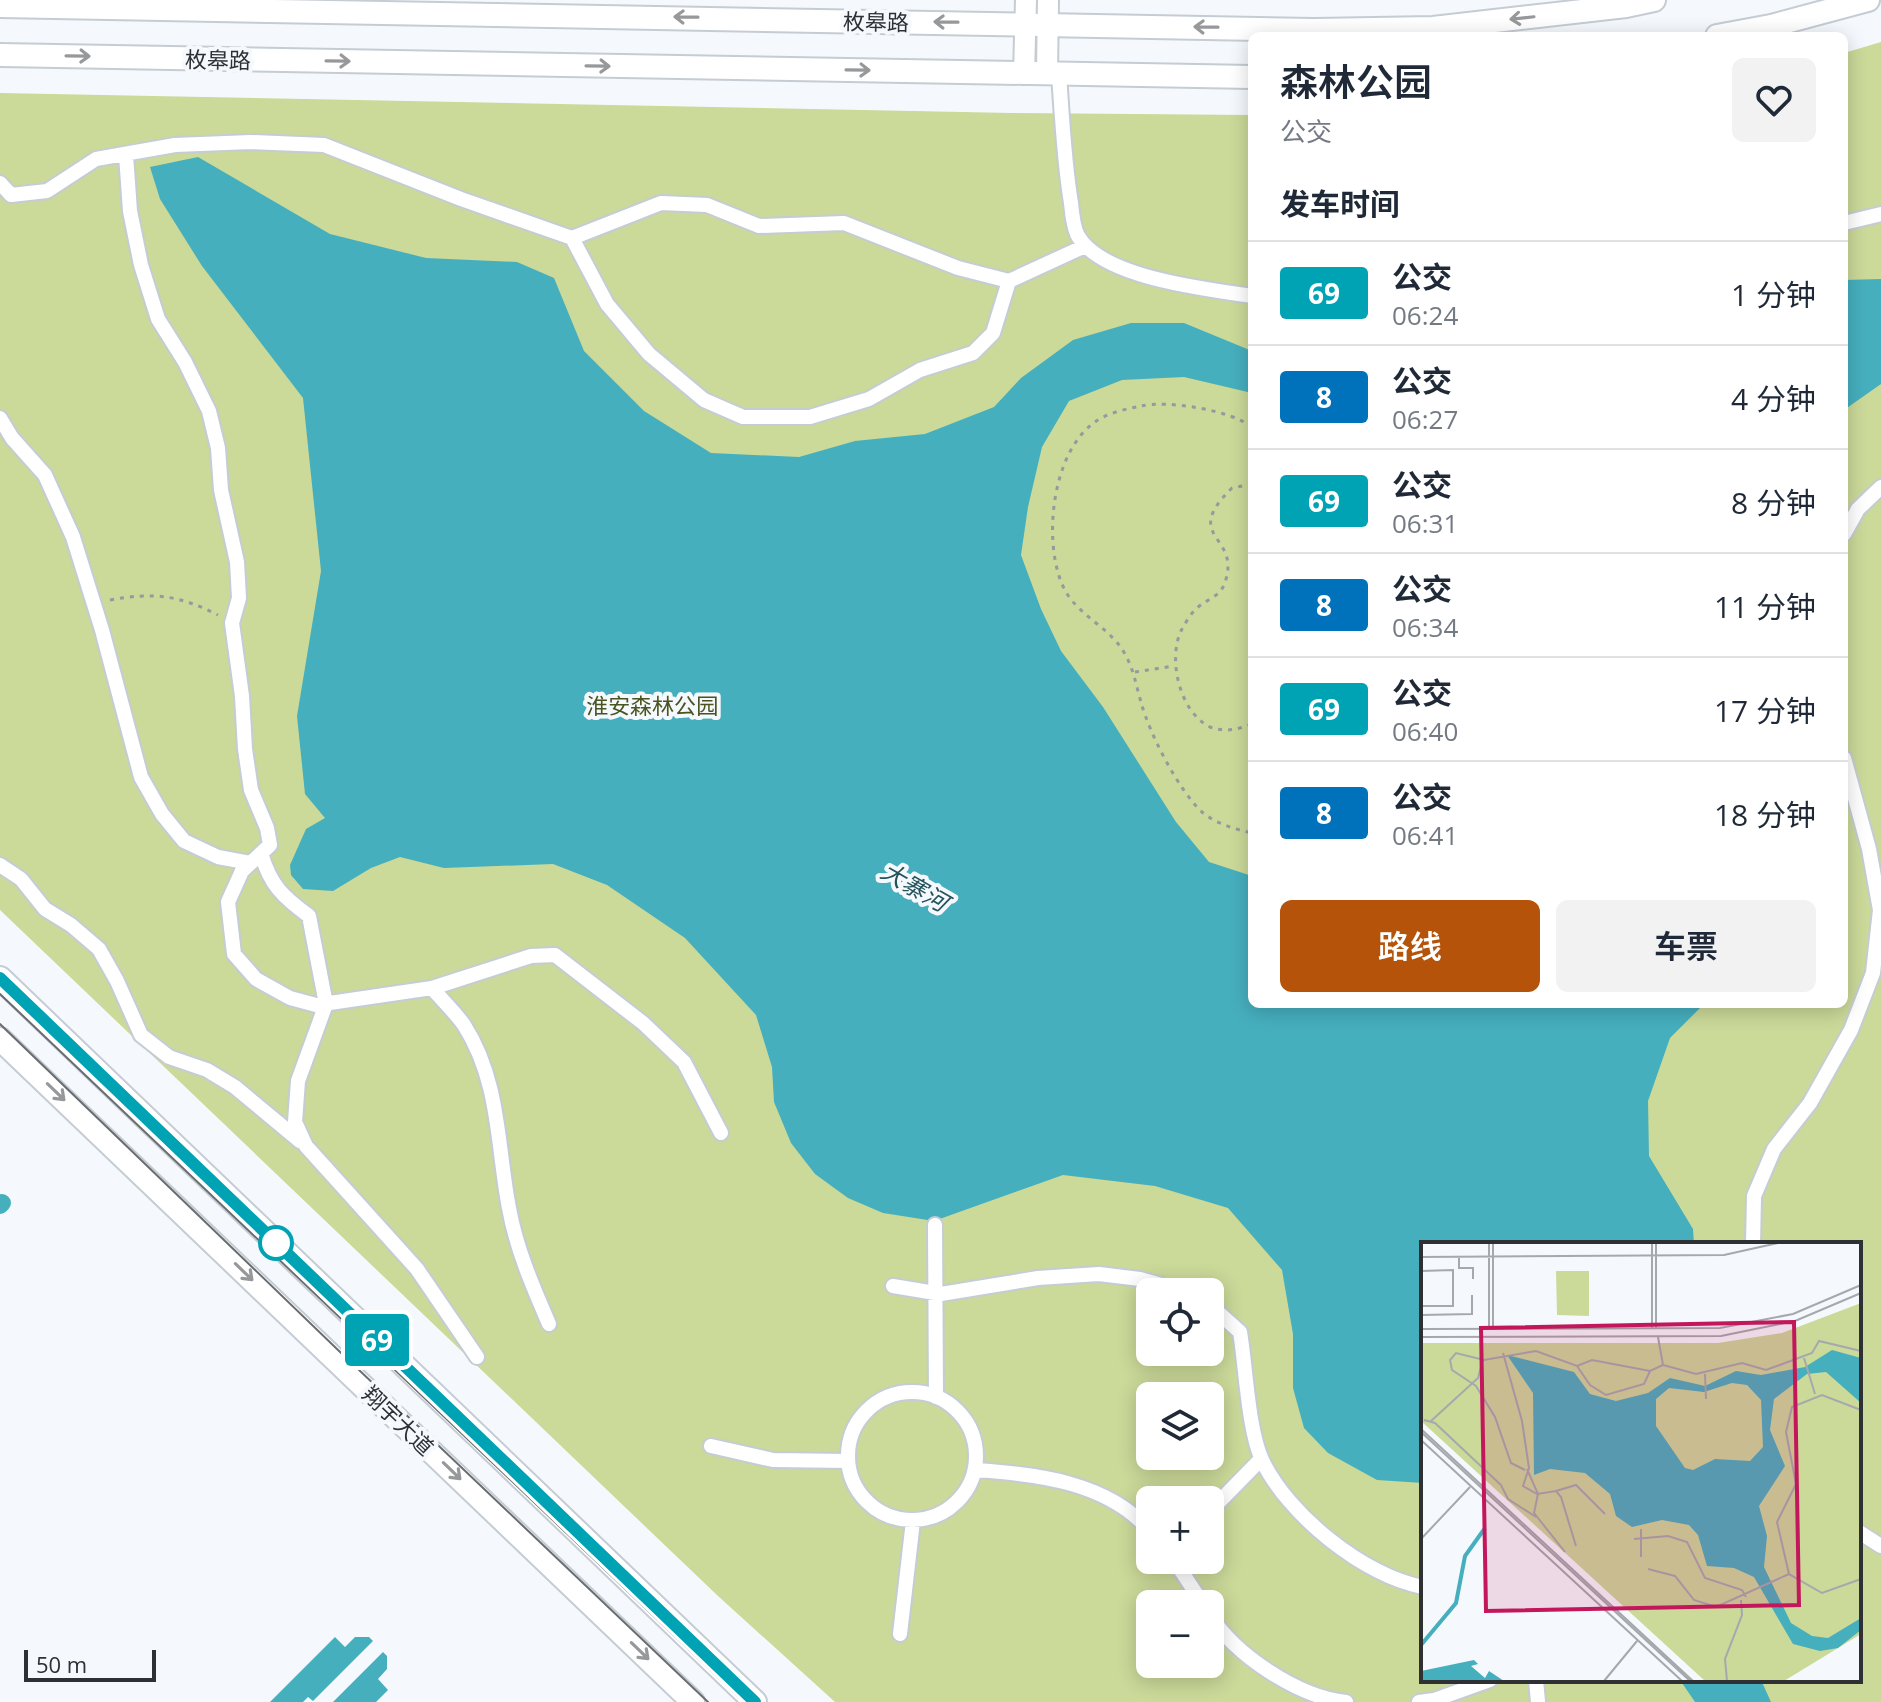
<!DOCTYPE html>
<html lang="zh">
<meta charset="utf-8">
<style>
body{margin:0;font-family:"Open Sans","Noto Sans SC",sans-serif;background:#f2f2f3;color:#1f2937;height:100vh;display:flex;flex-direction:column;font-size:30px;white-space:nowrap}
*{box-sizing:border-box;margin:0}
p{font-size:26px;color:#747a83}
.icon{flex:none;width:44px;height:44px;fill:none;stroke:currentColor;stroke-width:2;stroke-linecap:round;stroke-linejoin:round}
.map{position:relative;flex:1;overflow:hidden}
.panel{position:absolute;left:1248px;top:32px;width:600px;height:976px;display:flex;flex-direction:column;background:#fff;border-radius:12px;box-shadow:0 4px 20px #0003}
.panel>*{flex:none}
.badge{padding:0 16px;border-radius:6px;font-size:28px;line-height:52px}
.fabs{position:absolute;left:1136px;top:1278px;display:grid;gap:16px}
.fabs a{display:grid;place-items:center;width:88px;height:88px;border-radius:12px;background:#fff;box-shadow:0 4px 20px #0003;font-size:40px}
.scale{position:absolute;left:24px;bottom:20px;width:132px;box-sizing:border-box;padding-left:8px;border:4px solid #2e3033;border-top:0;font-size:22px;line-height:28px;white-space:nowrap;color:#2e3033;-webkit-text-stroke:6px #f5f9fe;paint-order:stroke}
.map>.badge{position:absolute;translate:-50% -50%;box-shadow:0 0 0 4px #fff}
h2{padding:0 32px;font-size:30px;line-height:72px}
.round{display:grid;place-items:center;flex:none;width:84px;height:84px;border-radius:12px;background:#f2f2f3}
.summary{display:flex;align-items:center;justify-content:space-between;height:136px;padding:0 32px}
h1{font-size:38px;font-weight:600;line-height:60px}
.action{display:flex;gap:16px;margin-top:auto;padding:16px 32px}
.action a{flex:1;height:92px;border-radius:12px;background:#b45309;color:#fff;font-size:32px;font-weight:600;line-height:92px;text-align:center}
.action a+a{background:#f2f2f3;color:#1f2937}
ul{padding:0;list-style:none}
li{display:flex;align-items:center;gap:24px;height:104px;padding:0 32px;border-top:2px solid #e0e1e3}
li div{flex:1}
li b{display:block;font-size:30px}
li em{font-style:normal}
li .badge{min-width:88px;font-weight:700;text-align:center}
.map>svg:first-child{display:block}
.green{fill:#cbd999;fill-rule:evenodd}
.water{fill:#46afbe}
.lines{fill:none;stroke-linecap:round;stroke-linejoin:round}
.canal{stroke:#46afbe;stroke-width:18}
.street-casing{stroke:#c5ccd4;stroke-width:18}
.secondary-casing{stroke:#c5ccd4;stroke-width:24}
.primary-casing{stroke:#c5ccd4;stroke-width:26}
.path{stroke:#96999d;stroke-width:3;stroke-dasharray:4 6;stroke-linecap:butt}
.street{stroke:#fff;stroke-width:14}
.secondary{stroke:#fff;stroke-width:20}
.primary{stroke:#fff;stroke-width:22}
.tram{stroke:#6a6d70;stroke-width:2}
.oneway{stroke:#969899}
.line-casing{stroke:#fff;stroke-width:18}
.line{stroke:#00a3b4;stroke-width:12}
.stop-dot{fill:#fff;stroke:#00a3b4;stroke-width:4}
.labels{text-anchor:middle;dominant-baseline:central;stroke-width:8;stroke-linejoin:round;paint-order:stroke}
.street-label{font-size:22px;fill:#2e3033;stroke:#f5f9fe}
.park-label{font-size:22px;fill:#4a541f;stroke:#f5f9fe}
.water-label{font-size:24px;font-style:italic;fill:#25535a;stroke:#f5f9fe}
.inset-river{fill:none;stroke:#46afbe;stroke-width:4}
.inset-road{fill:none;stroke:#a5a9ad;stroke-width:2}
.view{fill:#c2185b;fill-opacity:0.15;stroke:#c2185b;stroke-width:4}
.inset-edge{fill:none;stroke:#2e3033;stroke-width:4}
</style>
<div class="map">
<svg width="1881" height="1702" viewBox="0 0 1881 1702">
<rect width="100%" height="100%" fill="#f5f9fe"/>
<path class="green" d="M1881 42V1702H835L718 1596 0 910V93L1012 113 1252 115V1004H1844V53ZM1423 1244H1859V1680H1423ZM1150 1292H1210V1352H1150ZM1150 1396H1210V1456H1150ZM1150 1500H1210V1560H1150ZM1150 1604H1210V1664H1150Z"/>
<path class="water" d="M198 157 330 234 426 258 517 262 554 278 584 351 644 411 711 453 799 457 855 441 925 434 994 407 1021 378 1073 340 1131 323H1184L1252 351V393L1184 377 1122 380 1069 401 1042 447 1028 507 1021 555 1041 609 1061 651 1103 707 1176 822 1209 862 1252 876V1004H1704L1670 1038 1648 1101 1649 1156 1693 1229 1694 1244H1423V1483L1377 1480 1328 1453 1304 1428 1293 1388V1334L1282 1270 1228 1208 1155 1186 1063 1175 934 1221 883 1213 848 1198 815 1174 791 1143 774 1102 772 1067 756 1015 685 938 607 885 553 864 444 868 400 857 371 868 333 891 303 889 291 875 290 865 306 829 325 818 305 794 297 716 321 571 303 398 202 266 160 199 150 167Z
M1881 279V384L1844 410V280Z
M335 1637 345 1647 355 1637H369L373 1641 313 1701 308 1697 303 1702H270Z
M383 1652 387 1656V1669L378 1679 388 1690 376 1702H333Z
M1680 1680H1761L1771 1702H1695Z"/>
<g class="lines">
<path class="canal" d="M0 1205 2 1203"/>
<defs>
<path id="street" d="M1059 74C1062 117 1064 161 1071 203 1072 213 1073 225 1077 234 1099 278 1207 289 1252 296
M126 155 130 211 141 265 158 319 185 362 209 411 218 448 221 490 237 562 239 598 232 623 242 696 245 749 251 790 267 828 270 845 242 871 228 902 234 954 256 979 290 998 316 1005 432 988C442 1000 455 1012 464 1025 500 1081 497 1146 509 1208 516 1248 533 1287 549 1324
M0 183 11 195 47 191 96 159 175 145 251 142 324 145 461 199 572 238 661 203 707 205 759 226 844 223 958 268 1009 281 1085 246
M1844 223 1881 214
M572 238 607 304 649 354 704 400 743 417H810L869 399 920 370 973 353 993 333 1009 281
M0 418 12 438 45 475 73 537 102 630 141 777 162 814 184 841 218 857 250 863
M1844 534 1858 509 1881 487
M261 853C270 885 283 897 309 916L326 1004 298 1081 295 1122 306 1146 417 1269 477 1357
M0 865 21 879 45 909 71 925 99 949 117 981 141 1035 169 1057 207 1070 235 1087 300 1141
M432 988 531 956 555 955 643 1023 684 1062 721 1133
M935 1225 936 1397
M1753 1244 1754 1196 1774 1149 1810 1103 1851 1030 1873 973 1880 910 1869 849 1844 758
M893 1286 941 1294 1038 1278 1099 1274 1140 1279 1186 1292
M1210 1305 1240 1332C1246 1368 1248 1429 1262 1460 1288 1515 1364 1576 1423 1587
M848 1456a64 64 0 1 1 128 0a64 64 0 1 1-128 0Z
M711 1446 773 1460 848 1461
M976 1470C1036 1474 1108 1482 1150 1531
M1210 1507 1217 1504 1261 1459
M1859 1532 1881 1546
M1174 1560 1203 1604
M1210 1615C1235 1655 1298 1697 1346 1702
M900 1634 913 1521
M1536 1680 1538 1702
M1419 1702 1434 1700 1490 1680"/>
<path id="secondary" d="M1024 74 1026 0
M1047 74 1048 0"/>
<path id="primary" d="M0 6 1314 30 1433 28 1626 6 1654 0
M1717 36 1771 26 1868 0
M0 55 1252 77
M0 978 755 1702
M0 1039 693 1702"/>
</defs>
<use href="#street" class="street-casing"/>
<use href="#secondary" class="secondary-casing"/>
<use href="#primary" class="primary-casing"/>
<path class="path" d="M1252 427C1230 410 1168 400 1141 406 1126 409 1107 413 1095 422 1052 452 1043 539 1062 584 1075 616 1111 626 1126 656 1134 671 1136 685 1141 702 1149 733 1179 791 1202 812 1216 824 1235 829 1252 833
M1252 484 1232 488C1181 538 1239 534 1226 579 1222 597 1208 598 1197 608 1191 613 1186 622 1182 629 1167 657 1179 712 1210 727 1225 733 1239 729 1252 724
M110 600C153 592 179 595 218 615
M1135 672 1174 666"/>
<use href="#street" class="street"/>
<use href="#secondary" class="secondary"/>
<use href="#primary" class="primary"/>
<path class="tram" d="M0 994 744 1702
M0 1024 338 1350 708 1702"/>
</g>
<defs><path id="oneway-shaft" d="M-6 0H5M1.5-3L5.5 0L1.5 3" fill="none" stroke-width="1.6" stroke-linecap="round" stroke-linejoin="round" transform="scale(2)"/></defs>
<g class="oneway">
<use href="#oneway-shaft" transform="translate(686 17) rotate(-179)"/>
<use href="#oneway-shaft" transform="translate(1522 18) rotate(174)"/>
<use href="#oneway-shaft" transform="translate(946 22) rotate(-179)"/>
<use href="#oneway-shaft" transform="translate(1206 27) rotate(-179)"/>
<use href="#oneway-shaft" transform="translate(78 56) rotate(1)"/>
<use href="#oneway-shaft" transform="translate(338 61) rotate(1)"/>
<use href="#oneway-shaft" transform="translate(598 66) rotate(1)"/>
<use href="#oneway-shaft" transform="translate(858 70) rotate(1)"/>
<use href="#oneway-shaft" transform="translate(56 1092) rotate(44)"/>
<use href="#oneway-shaft" transform="translate(244 1272) rotate(44)"/>
<use href="#oneway-shaft" transform="translate(452 1471) rotate(44)"/>
<use href="#oneway-shaft" transform="translate(640 1651) rotate(44)"/>
</g>
<g class="lines">
<defs>
<path id="line" d="M0 978 755 1702"/>
</defs>
<use href="#line" class="line-casing"/>
<use href="#line" class="line"/>
</g>
<circle class="stop-dot" cx="276" cy="1243" r="16"/>
<g class="labels">
<g class="street-label">
<text transform="translate(876 21) rotate(1)">枚皋路</text>
<text transform="translate(218 59) rotate(1)">枚皋路</text>
<text transform="translate(399 1420) rotate(44)">翔宇大道</text>
</g>
<g class="park-label">
<text x="652" y="705">淮安森林公园</text>
</g>
<g class="water-label">
<text transform="translate(915 886) rotate(30)">大寨河</text>
</g>
</g>
<g transform="translate(1421 1242)">
<rect width="440" height="440" fill="#f5f9fe"/>
<path d="M135 29H168V74L136 73ZM440 61V392L363 439H284L0 179V101H297L361 91Z" fill="#cbd999"/>
<path d="M411 108 440 116V161L405 130 386 132 353 157 349 188 364 224 338 264 346 294 343 325 370 381 391 394 407 396 440 376V388L417 406 399 409 372 402 333 335 313 326 286 324 277 293 268 283 241 278 211 285 195 274 189 252 164 231 129 227 113 233 112 151 86 113 153 130 169 152 195 159 227 151 249 136 284 144 315 129 340 133 384 125ZM311 141 326 143 340 158 342 205 329 219 294 217 272 228 264 226 235 184V157L248 146 283 150ZM53 418 57 422 50 424 64 436 68 429 83 439H0V429Z" fill="#46afbe" fill-rule="evenodd"/>
<path class="inset-river" d="M0 403 35 361 44 314 64 286"/>
<path class="inset-road" d="M68 1V86M72 1V86M0 15 303 13 357 1M38 15V26H52V37M0 29 32 28V64H0M0 73 51 72V53M231 86V1M235 86V1M0 87 299 86 372 72 440 43M0 95 300 94 374 79 440 51M237 95 242 123 275 132 321 121 345 128 391 111 398 99 440 109M82 111 101 179 108 226 102 244 116 252 135 249 140 255 155 304M383 116 394 152M156 124 169 143 185 153 223 142 229 129M284 132 285 157M440 168 401 153 371 165 365 190 375 242 356 280 368 332 401 351 440 337M3 178 14 181 80 243 87 257 115 275M10 179 57 136 62 117M0 187 272 439M0 190 269 439M0 198 261 439M106 227 117 252 113 271 144 310M104 228 90 221 74 175 55 144 31 128 29 118 35 111 63 118 115 109 156 124 171 118 229 129 242 123M135 249 155 243 184 272M220 287V315M0 297 49 245M213 297 247 294 266 300 284 336 321 348 325 355M227 327 254 334 273 358 295 365 368 332M183 439 216 399M306 439 304 417 321 373 320 358"/>
<path class="view" d="M373 80 378 363 65 369 60 86Z"/>
<rect width="440" height="440" class="inset-edge"/>
</g>
</svg>
<div class="fabs">
<a><svg class="icon" aria-label="locate" viewBox="0 0 24 24"><circle cx="12" cy="12" r="6"/><path d="M12 2v4M12 18v4M2 12h4M18 12h4"/></svg></a>
<a><svg class="icon" aria-label="layers" viewBox="0 0 24 24"><path d="M12 4l9 5-9 5-9-5zM3 14l9 5 9-5"/></svg></a>
<a>+</a>
<a>−</a>
</div>
<div class="scale">50 m</div>
<b class="badge" style="left:377px;top:1340px;background:#00a3b4;color:#fff">69</b>
<section class="panel">
<div class="summary"><div><h1>森林公园</h1><p>公交</p></div><a class="round"><svg class="icon" aria-label="heart" viewBox="0 0 24 24"><path d="M12 20l-8-8c-3-5 5-10 8-4 3-6 11-1 8 4z"/></svg></a></div>
<h2>发车时间</h2>
<ul>
<li><span class="badge" style="background:#00a3b4;color:#fff">69</span><div><b>公交</b><p>06:24</p></div><em>1 分钟</em></li>
<li><span class="badge" style="background:#0072bc;color:#fff">8</span><div><b>公交</b><p>06:27</p></div><em>4 分钟</em></li>
<li><span class="badge" style="background:#00a3b4;color:#fff">69</span><div><b>公交</b><p>06:31</p></div><em>8 分钟</em></li>
<li><span class="badge" style="background:#0072bc;color:#fff">8</span><div><b>公交</b><p>06:34</p></div><em>11 分钟</em></li>
<li><span class="badge" style="background:#00a3b4;color:#fff">69</span><div><b>公交</b><p>06:40</p></div><em>17 分钟</em></li>
<li><span class="badge" style="background:#0072bc;color:#fff">8</span><div><b>公交</b><p>06:41</p></div><em>18 分钟</em></li>
</ul>
<div class="action"><a>路线</a><a>车票</a></div>
</section>
</div>
